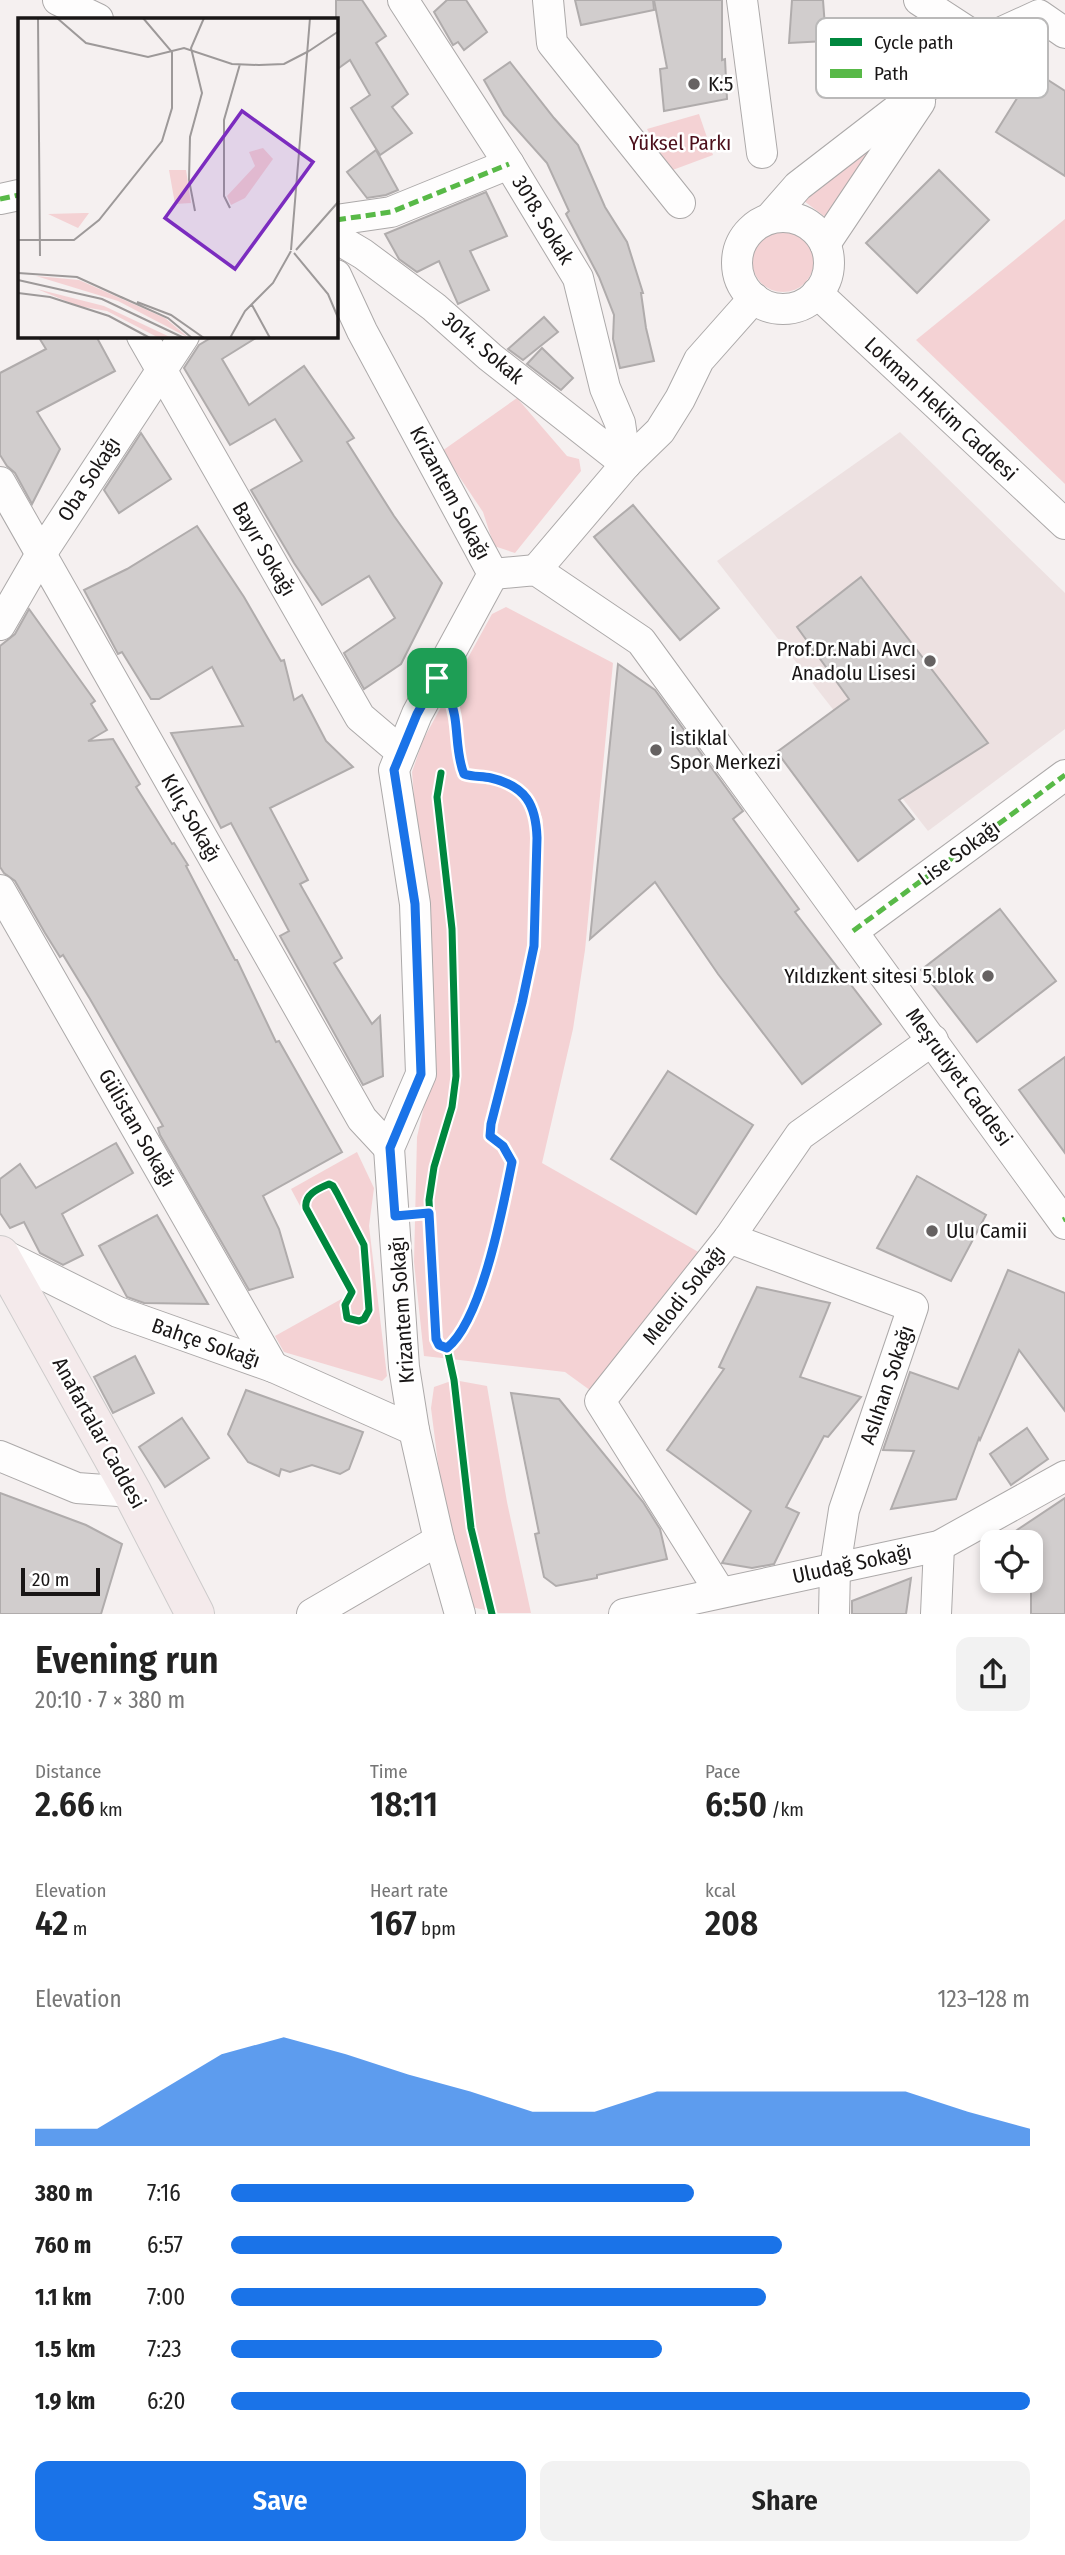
<!DOCTYPE html>
<meta charset="utf-8">
<style>
:root{--surface:#fff;--page:#f2f2f2;--text:#222;--muted:#767676;--accent:#1a73e8}
body{margin:0;font-family:"Fira Sans Condensed",sans-serif;background:var(--page);color:var(--text);height:100vh;display:flex;flex-direction:column;font-size:26px;white-space:nowrap}
*{box-sizing:border-box;margin:0}
p{font-size:23px;color:var(--muted)}
.icon{flex:none;width:38px;height:38px;fill:none;stroke:currentColor;stroke-width:2;stroke-linecap:round;stroke-linejoin:round}
.map{position:relative;height:1614px;overflow:hidden}
.side{display:flex;flex-direction:column;background:var(--surface);flex:1}
.side>*{flex:none}
.buttons{position:absolute;left:980px;top:1530px;display:grid;gap:14px}
.buttons a{display:grid;place-items:center;width:63px;height:63px;border-radius:14px;background:var(--surface);box-shadow:0 4px 10px #0003;font-size:35px}
.scale{position:absolute;left:21px;bottom:18px;width:79px;box-sizing:border-box;padding-left:7px;border:4px solid #191616;border-top:0;font-size:19px;line-height:24px;white-space:nowrap;color:#191616;-webkit-text-stroke:5px #fff;paint-order:stroke}
.pin{position:absolute;display:grid;place-items:center;width:60px;height:60px;color:#fff;margin:-30px;border-radius:14px;box-shadow:0 4px 10px #0006}
.round{display:grid;place-items:center;flex:none;width:74px;height:74px;border-radius:14px;background:var(--page)}
.summary{display:flex;align-items:center;justify-content:space-between;height:119px;padding:0 35px}
h1{font-size:38px;font-weight:600;line-height:52px}
.stats{display:grid;grid-template-columns:repeat(3,1fr);gap:10px;height:119px;padding:7px 35px}
.stats div{display:grid;align-content:center}
.stats b{font-size:35px;font-weight:600}
.stats small{font-size:19px;font-weight:400}
.stats p{font-size:19px}
.chart{height:196px;padding:14px 35px}
.chart p{display:flex;justify-content:space-between}
.chart svg{width:100%;height:126px;margin-top:7px;fill:var(--accent);opacity:.7}
.button{display:flex;gap:14px;margin-top:auto;padding:14px 35px}
.button a{flex:1;height:80px;border-radius:14px;background:var(--accent);color:#fff;font-size:28px;font-weight:600;line-height:80px;text-align:center}
.button a+a{background:var(--page);color:var(--text)}
ul{padding:0 35px;list-style:none;font-size:23px}
li{display:grid;grid-template-columns:112px 84px 1fr;align-items:center;height:52px}
li i{height:18px;border-radius:9px;background:var(--accent)}
.map>svg:first-child{display:block}
</style>
<div class="map">
<svg width="1065" height="1614" viewBox="0 0 1065 1614">
<rect width="100%" height="100%" fill="#f5f0f0"/>
<!-- built -->
<path fill="#ede1e1" d="M 900,432 L 1065,593 L 1065,729 L 928,831 L 717,561 Z"/>
<!-- green -->
<g fill="#f4d2d4">
<path d="M 699,114 L 713,155 L 670,171 L 647,129 Z"/>
<path d="M 890,126 L 828,219 L 804,201 L 813,188 Z"/>
<path d="M 1065,219 L 1065,484 L 916,340 Z"/>
<circle cx="783" cy="261" r="31"/>
<path d="M 517,398 L 567,456 L 579,459 L 581,471 L 515,553 L 494,546 L 483,512 L 442,451 Z"/>
<path d="M 506,607 L 613,663 L 585,950 L 573,1029 L 542,1163 L 702,1254 L 598,1396 L 565,1372 L 424,1356 L 414,1262 L 417,1137 L 432,1071 L 425,933 L 412,772 L 423,740 L 492,614 Z"/>
<path d="M 357,1152 L 374,1188 L 369,1226 L 387,1376 L 382,1381 L 284,1352 L 275,1336 L 345,1297 L 346,1292 L 291,1189 Z"/>
<path d="M 454,1380 L 487,1386 L 507,1502 L 531,1613 L 498,1613 L 467,1606 L 442,1495 L 431,1408 L 434,1387 Z"/>
</g>
<!-- building -->
<g fill="#d1cdcd" stroke="#b0acac" stroke-width="2">
<path d="M 336,0 L 362,0 L 386,36 L 376,43 L 408,94 L 392,107 L 412,133 L 380,155 L 351,108 L 370,95 L 350,60 L 336,70 Z"/>
<path d="M 447,0 L 466,0 L 487,32 L 464,50 L 458,42 L 453,45 L 434,12 Z"/>
<path d="M 575,0 L 653,0 L 654,10 L 581,25 Z"/>
<path d="M 654,0 L 722,0 L 722,60 L 725,59 L 727,99 L 664,111 L 660,69 L 667,68 Z"/>
<path d="M 792,0 L 823,0 L 826,41 L 789,43 Z"/>
<path d="M 510,62 L 554,118 L 578,145 L 605,207 L 627,242 L 643,293 L 641,293 L 646,328 L 654,361 L 620,368 L 613,339 L 614,315 L 599,277 L 566,214 L 569,211 L 547,163 L 504,115 L 484,80 Z"/>
<path d="M 1034,71 L 1065,91 L 1065,176 L 996,132 Z"/>
<path d="M 376,150 L 398,190 L 386,195 L 367,198 L 347,172 Z"/>
<path d="M 939,170 L 989,220 L 917,293 L 866,243 Z"/>
<path d="M 486,192 L 507,236 L 470,251 L 489,290 L 458,304 L 439,261 L 417,272 L 399,259 L 385,234 Z"/>
<path d="M 544,317 L 558,332 L 523,360 L 508,349 Z"/>
<path d="M 38,336 L 96,336 L 115,371 L 37,412 L 60,449 L 32,504 L 15,473 L 7,466 L 0,455 L 0,373 L 46,349 Z"/>
<path d="M 214,336 L 259,336 L 222,359 L 249,405 L 304,366 L 354,438 L 347,442 L 394,516 L 442,583 L 401,664 L 364,689 L 344,653 L 395,618 L 369,576 L 322,605 L 294,563 L 251,490 L 302,461 L 275,419 L 230,445 L 184,368 L 199,345 Z"/>
<path d="M 542,348 L 573,378 L 561,390 L 527,364 Z"/>
<path d="M 141,433 L 171,479 L 119,513 L 104,490 Z"/>
<path d="M 633,505 L 719,608 L 680,640 L 594,537 Z"/>
<path d="M 197,526 L 244,597 L 281,661 L 284,660 L 294,700 L 302,695 L 326,741 L 353,767 L 270,808 L 308,880 L 300,884 L 342,958 L 334,963 L 372,1024 L 380,1016 L 383,1076 L 363,1085 L 280,936 L 289,931 L 231,823 L 221,828 L 171,733 L 243,726 L 212,667 L 159,699 L 151,699 L 122,652 L 118,654 L 84,590 L 127,569 Z"/>
<path d="M 861,577 L 988,743 L 899,800 L 914,819 L 858,861 L 777,752 L 849,699 L 797,627 Z"/>
<path d="M 29,609 L 95,701 L 91,704 L 107,730 L 88,741 L 113,739 L 140,784 L 136,787 L 172,844 L 174,843 L 188,865 L 186,866 L 235,960 L 237,960 L 276,1042 L 279,1041 L 342,1152 L 263,1196 L 279,1229 L 293,1277 L 249,1290 L 160,1135 L 158,1128 L 163,1126 L 90,999 L 63,955 L 60,957 L 45,933 L 15,881 L 4,873 L 0,867 L 0,646 L 15,634 Z"/>
<path d="M 618,664 L 655,690 L 743,811 L 733,819 L 799,909 L 795,912 L 881,1024 L 802,1084 L 718,974 L 655,882 L 590,939 Z"/>
<path d="M 1000,909 L 1056,981 L 977,1042 L 921,970 Z"/>
<path d="M 1065,1057 L 1065,1153 L 1019,1090 Z"/>
<path d="M 668,1071 L 753,1125 L 696,1214 L 611,1159 Z"/>
<path d="M 116,1143 L 133,1173 L 62,1214 L 83,1255 L 63,1265 L 40,1253 L 24,1222 L 10,1228 L 0,1213 L 0,1179 L 20,1164 L 36,1188 Z"/>
<path d="M 917,1176 L 986,1215 L 951,1281 L 877,1248 Z"/>
<path d="M 157,1215 L 208,1304 L 144,1303 L 127,1297 L 99,1246 Z"/>
<path d="M 1008,1270 L 1065,1293 L 1065,1411 L 1019,1350 L 980,1440 L 979,1438 L 956,1499 L 891,1509 L 914,1451 L 883,1450 L 910,1372 L 958,1389 Z"/>
<path d="M 757,1287 L 830,1303 L 800,1377 L 861,1397 L 828,1437 L 824,1436 L 786,1507 L 799,1513 L 774,1564 L 752,1568 L 722,1563 L 751,1511 L 667,1450 L 724,1369 L 719,1367 Z"/>
<path d="M 135,1356 L 154,1393 L 113,1413 L 94,1377 Z"/>
<path d="M 246,1390 L 363,1432 L 349,1469 L 340,1474 L 312,1465 L 290,1472 L 281,1469 L 279,1476 L 248,1462 L 228,1434 Z"/>
<path d="M 511,1393 L 559,1399 L 643,1502 L 660,1529 L 667,1559 L 597,1575 L 597,1578 L 556,1586 L 544,1577 L 535,1534 L 539,1533 Z"/>
<path d="M 182,1418 L 209,1458 L 165,1487 L 139,1447 Z"/>
<path d="M 1027,1428 L 1048,1459 L 1011,1485 L 990,1454 Z"/>
<path d="M 0,1493 L 86,1525 L 122,1544 L 101,1614 L 0,1614 Z"/>
<path d="M 1065,1498 L 1065,1614 L 1031,1614 L 1031,1542 L 999,1542 Z"/>
<path d="M 911,1578 L 906,1614 L 852,1614 L 852,1601 Z"/>
</g>
<g fill="none" stroke-linecap="round" stroke-linejoin="round">
<!-- minor casing -->
<g stroke="#aca9a9" stroke-width="32">
<g id="minor">
<path d="M 58,0 L 98,19"/>
<path d="M 403,0 L 509,164 L 578,278 L 605,388 L 620,423 L 626,464"/>
<path d="M 548,0 L 552,43 L 680,203"/>
<path d="M 742,0 L 762,153"/>
<path d="M 919,0 L 982,41"/>
<path d="M 0,199 L 19,195"/>
<circle cx="783" cy="263" r="46"/>
<path d="M 770,218 L 798,186 L 934,81 L 982,41 L 1039,15 L 1065,33"/>
<path d="M 336,220 L 391,212 L 509,164"/>
<path d="M 336,238 L 363,254 L 434,307 L 490,357 L 626,464"/>
<path d="M 825,244 L 920,102"/>
<path d="M 336,275 L 362,331 L 493,574"/>
<path d="M 817,293 L 1065,524"/>
<path d="M 142,336 L 360,717 L 400,751"/>
<path d="M 0,482 L 362,1119 L 389,1148"/>
<path d="M 536,570 L 626,464 L 660,431 L 680,399 L 699,360 L 754,298"/>
<path d="M 493,574 L 536,570 L 641,641 L 1065,1224"/>
<path d="M 0,625 L 41,554 L 184,336"/>
<path d="M 0,890 L 273,1367"/>
<path d="M 853,931 L 1065,775"/>
<path d="M 729,1238 L 913,1307 L 844,1510 L 835,1568 L 834,1614"/>
<path d="M 0,1253 L 118,1312 L 273,1367 L 414,1430"/>
<path d="M 0,1456 L 77,1488 L 132,1492"/>
<path d="M 720,1592 L 600,1401 L 729,1238 L 800,1135 L 933,1040"/>
<path d="M 312,1614 L 439,1540"/>
<path d="M 460,1614 L 439,1540 L 414,1430 L 404,1367 L 389,1148 L 421,1074 L 415,904 L 394,770 L 417,714 L 493,574"/>
<path d="M 624,1614 L 939,1546 L 1065,1476"/>
<path d="M 936,1614 L 939,1546"/>
</g>
</g>
<!-- major casing -->
<g stroke="#cdcbcb" stroke-width="40">
<path id="major" d="M 0,1255 L 132,1492 L 195,1614"/>
</g>
<!-- minor -->
<use href="#minor" stroke="#fefdfd" stroke-width="30"/>
<!-- major -->
<use href="#major" stroke="#f4eaeb" stroke-width="38"/>
<!-- quiet -->
<g stroke="#58b947" stroke-width="5" stroke-dasharray="10 5" stroke-linecap="butt">
<path d="M 0,199 L 19,195"/>
<path d="M 336,220 L 391,212 L 509,164"/>
<path d="M 853,931 L 1065,775"/>
<path d="M 1063,1220 L 1065,1219"/>
</g>
<!-- cycleway casing -->
<g stroke="#fff" stroke-width="11">
<g id="cycleway">
<path d="M 437,678 C 441,684 446,690 449,697 C 460,721 454,750 464,774 L 491,778 L 510,784 L 529,800 L 537,820 L 534,946 L 522,1003 L 491,1124 L 490,1136 L 503,1146 L 512,1162 C 503,1207 482,1320 447,1348 L 454,1380 L 471,1528 L 492,1614"/>
<path d="M 441,773 L 437,797 L 452,929 L 456,1076 L 452,1107 L 434,1167 L 429,1200 L 436,1339 L 439,1345 L 447,1348"/>
<path d="M 329,1184 L 333,1186 L 337,1193 L 364,1245 L 369,1310 L 364,1319 L 359,1321 L 347,1318 L 345,1305 L 352,1292 L 306,1208 C 304,1195 317,1189 329,1184 Z"/>
</g>
</g>
<!-- cycleway -->
<use href="#cycleway" stroke="#00873e" stroke-width="7"/>
</g>
<g fill="none" stroke-linecap="round" stroke-linejoin="round">
<!-- route casing -->
<g stroke="#fff" stroke-width="14">
<path id="route" d="M 437,678 C 441,684 446,690 449,697 C 460,721 454,750 464,774 C 473,777 482,776 491,778 C 526,786 536,805 537,838 L 534,946 L 522,1003 L 491,1124 L 490,1136 L 503,1146 L 512,1162 C 503,1207 482,1320 447,1348 L 439,1345 L 436,1339 L 429,1213 L 395,1216 L 390,1148 L 421,1074 L 415,904 L 394,770 L 417,714 Z"/>
</g>
<!-- route -->
<use href="#route" stroke="#1a73e8" stroke-width="9"/>
</g>
<!-- markers -->
<g fill="#666262" stroke="#fff" stroke-width="2.5">
<circle cx="694" cy="84" r="7"/>
<circle cx="930" cy="661" r="7"/>
<circle cx="656" cy="750" r="7"/>
<circle cx="988" cy="976" r="7"/>
<circle cx="932" cy="1231" r="7"/>
</g>
<g text-anchor="middle" stroke-width="5" stroke-linejoin="round" paint-order="stroke">
<!-- poi labels -->
<g font-size="21" fill="#191616" stroke="#fff" text-anchor="start">
<text x="708" y="91">K:5</text>
<text x="916" y="656" text-anchor="end">Prof.Dr.Nabi Avcı<tspan x="916" dy="24">Anadolu Lisesi</tspan></text>
<text x="670" y="745">İstiklal<tspan x="670" dy="24">Spor Merkezi</tspan></text>
<text x="974" y="983" text-anchor="end">Yıldızkent sitesi 5.blok</text>
<text x="946" y="1238">Ulu Camii</text>
</g>
<!-- park labels -->
<g font-size="21" fill="#4d101c" stroke="#fff">
<text x="680" y="150">Yüksel Parkı</text>
</g>
<!-- street labels -->
<g font-size="21" fill="#191616" stroke="#fff">
<text transform="translate(543 220) rotate(59)" y="7">3018. Sokak</text>
<text transform="translate(483 348) rotate(40)" y="7">3014. Sokak</text>
<text transform="translate(941 409) rotate(43)" y="7">Lokman Hekim Caddesi</text>
<text transform="translate(89 479) rotate(-57)" y="7">Oba Sokağı</text>
<text transform="translate(450 493) rotate(62)" y="7">Krizantem Sokağı</text>
<text transform="translate(264 549) rotate(60)" y="7">Bayır Sokağı</text>
<text transform="translate(191 818) rotate(60)" y="7">Kılıç Sokağı</text>
<text transform="translate(959 853) rotate(-36)" y="7">Lise Sokağı</text>
<text transform="translate(959 1077) rotate(54)" y="7">Meşrutiyet Caddesi</text>
<text transform="translate(137 1128) rotate(60)" y="7">Gülistan Sokağı</text>
<text transform="translate(684 1295) rotate(-52)" y="7">Melodi Sokağı</text>
<text transform="translate(402 1310) rotate(-94)" y="7">Krizantem Sokağı</text>
<text transform="translate(206 1343) rotate(19)" y="7">Bahçe Sokağı</text>
<text transform="translate(887 1385) rotate(-71)" y="7">Aslıhan Sokağı</text>
<text transform="translate(99 1433) rotate(61)" y="7">Anafartalar Caddesi</text>
<text transform="translate(852 1564) rotate(-12)" y="7">Uludağ Sokağı</text>
</g>
</g>
<!-- overview -->
<g transform="translate(18 18)">
<rect width="320" height="320" fill="#f5f0f0"/>
<path d="M 245,130 L 255,141 L 227,180 L 213,187 L 209,178 L 237,148 L 231,134 ZM 151,152 L 168,152 L 173,185 L 157,186 ZM 71,195 L 60,210 L 30,196 L 66,195 ZM 18,258 L 61,262 L 147,300 L 171,320 L 100,283 ZM 19,271 L 86,288 L 154,320 L 141,320 L 89,293 L 60,288 Z" fill="#f4d2d4"/>
<path fill="none" stroke="#9d9999" stroke-width="2" d="M 20,0 L 22,238M 39,0 L 68,25 L 130,39 L 166,30 L 214,46 L 241,47 L 266,46 L 291,33M 291,33 L 321,13M 212,190 L 206,178 L 206,102 L 222,46M 177,193 L 171,162 L 172,119 L 184,75 L 173,30 L 186,0M 0,222 L 56,222 L 81,202 L 144,123 L 154,90 L 154,34 L 125,0M 273,232 L 292,0M 278,232 L 321,183M 276,235 L 310,276 L 321,302M 0,255 L 59,259 L 105,280M 0,262 L 84,281 L 166,320M 0,275 L 32,279 L 91,298 L 132,320M 103,279 L 150,300 L 174,320M 119,284 L 153,297 L 186,320M 234,287 L 252,320M 212,320 L 227,293 L 255,265 L 273,233"/>
<path fill="#7b2cbf" fill-opacity="0.15" stroke="#7b2cbf" stroke-width="3.5" d="M 224,93 L 295,144 L 217,251 L 147,200 Z"/>
<rect width="320" height="320" fill="none" stroke="#191616" stroke-width="3.5"/>
</g>
<!-- legend -->
<rect x="816" y="18" width="232" height="80" rx="10" fill="#fff" stroke="#bab9b9" stroke-width="2"/>
<rect x="830" y="38" width="32" height="8" fill="#00873e"/>
<rect x="830" y="69" width="32" height="9" fill="#58b947"/>
<g font-size="19" fill="#191616">
<text x="874" y="49">Cycle path</text>
<text x="874" y="80">Path</text>
</g>
</svg>
<div class="buttons">
<a><svg class="icon" aria-label="locate" viewBox="0 0 24 24"><circle cx="12" cy="12" r="6"/><path d="M12 2v4M12 18v4M2 12h4M18 12h4"/></svg></a>
</div>
<div class="scale">20 m</div>
<div class="pin" style="left:437px;top:678px;background:#1e9e55"><svg class="icon" aria-label="arrive" viewBox="0 0 24 24"><path d="M6 21V4h12l-3 4 3 4H6"/></svg></div>
</div>
<section class="side">
<div class="summary"><div><h1>Evening run</h1><p>20:10 · 7 × 380 m</p></div><a class="round"><svg class="icon" aria-label="share" viewBox="0 0 24 24"><path d="M12 15V3M7 8l5-5 5 5M5 13v7h14v-7"/></svg></a></div>
<div class="stats">
<div><p>Distance</p><b>2.66<small> km</small></b></div>
<div><p>Time</p><b>18:11</b></div>
<div><p>Pace</p><b>6:50<small> /km</small></b></div>
</div>
<div class="stats">
<div><p>Elevation</p><b>42<small> m</small></b></div>
<div><p>Heart rate</p><b>167<small> bpm</small></b></div>
<div><p>kcal</p><b>208</b></div>
</div>
<div class="chart"><p><span>Elevation</span>123–128 m</p>
<svg viewBox="0 0 160 44" preserveAspectRatio="none"><path d="M0 44V38L10 38L20 25L30 12L40 6L50 12L60 19L70 25L80 32L90 32L100 25L110 25L120 25L130 25L140 25L150 32L160 38V44z"/></svg>
</div>
<ul>
<li><b>380 m</b>7:16<i style="width:58%"></i></li>
<li><b>760 m</b>6:57<i style="width:69%"></i></li>
<li><b>1.1 km</b>7:00<i style="width:67%"></i></li>
<li><b>1.5 km</b>7:23<i style="width:54%"></i></li>
<li><b>1.9 km</b>6:20<i style="width:100%"></i></li>
</ul>
<div class="button"><a>Save</a><a>Share</a></div>
</section>
